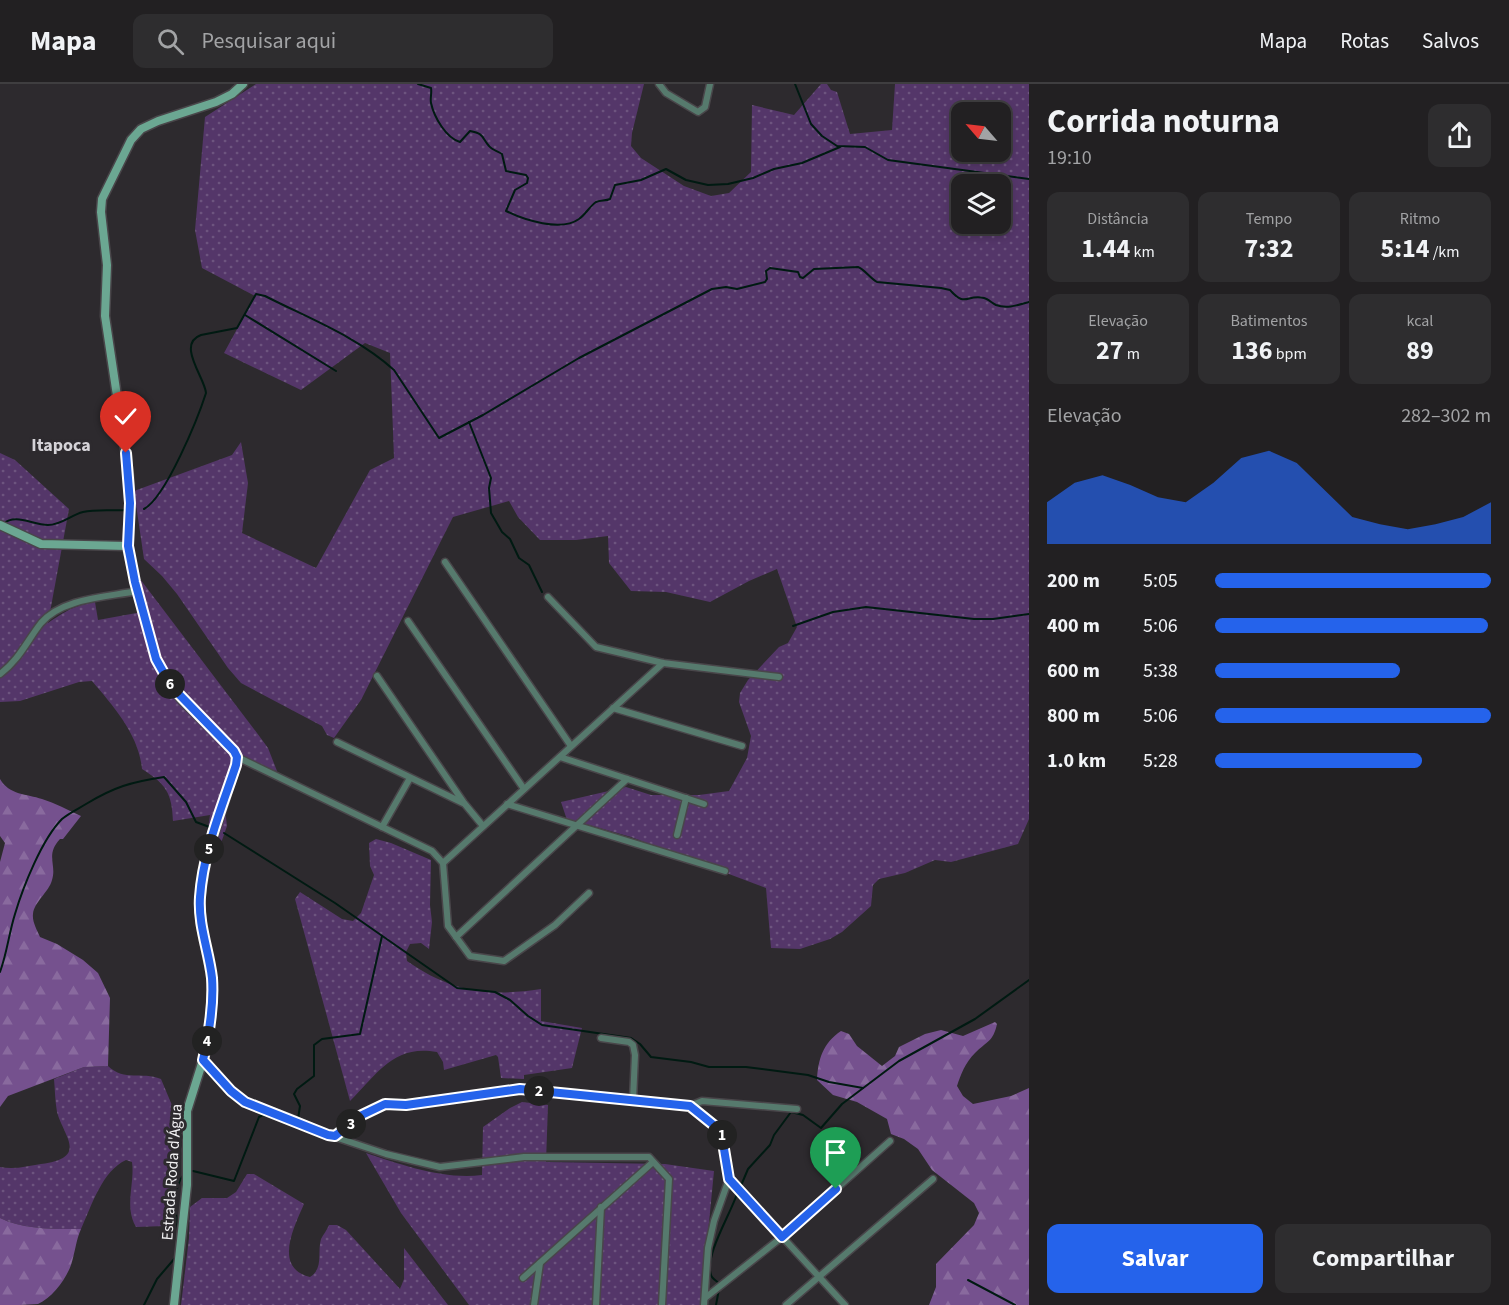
<!DOCTYPE html>
<html lang="pt">
<meta charset="utf-8">
<style>
:root{--surface:#222022;--page:#2e2d2f;--text:#f1f3f6;--muted:#a2a3a5;--line:#3f3e40;--accent:#2563eb}
body{margin:0;font-family:"Source Sans 3",sans-serif;background:var(--page);color:var(--text);height:100vh;display:flex;flex-direction:column;font-size:22px;white-space:nowrap}
*{box-sizing:border-box;margin:0}
p{font-size:20px;color:var(--muted)}
.icon{flex:none;width:33px;height:33px;fill:none;stroke:currentColor;stroke-width:2;stroke-linecap:round;stroke-linejoin:round}
.map{position:relative;flex:1;overflow:hidden}
.side{display:flex;flex-direction:column;background:var(--surface);width:480px}
.side>*{flex:none}
.needle{width:39px;rotate:298deg}
.fabs{position:absolute;left:951px;top:18px;display:grid;gap:12px}
.fabs a{display:grid;place-items:center;width:60px;height:60px;border-radius:12px;background:var(--surface);box-shadow:0 3px 9px #0003,0 0 0 2px var(--line);font-size:30px}
.pin{position:absolute;display:grid;place-items:center;width:51px;height:51px;color:#fff;margin:-62px -26px;border-radius:50% 50% 50% 0;rotate:-45deg;box-shadow:0 0 6px #0007}
.pin .icon{rotate:45deg}
.km{position:absolute;width:30px;height:30px;margin:-15px;border-radius:50%;background:#222;color:#fff;font-size:16px;line-height:30px;text-align:center}
.round{display:grid;place-items:center;flex:none;width:63px;height:63px;border-radius:12px;background:var(--page)}
.headline{display:flex;align-items:center;justify-content:space-between;height:102px;padding:0 18px}
h1{font-size:33px;font-weight:700;line-height:45px}
.figures{display:grid;grid-template-columns:repeat(3,1fr);gap:9px;height:102px;padding:6px 18px}
.figures div{display:grid;align-content:center;border-radius:12px;background:var(--page);text-align:center}
.figures b{font-size:26px;font-weight:700}
.figures small{font-size:16px;font-weight:400}
.figures p{font-size:16px}
.chart{height:168px;padding:12px 18px}
.chart p{display:flex;justify-content:space-between}
.chart svg{width:100%;height:108px;margin-top:6px;fill:var(--accent);opacity:.7}
.primary-button{display:flex;gap:12px;margin-top:auto;padding:12px 18px}
.primary-button a{flex:1;height:69px;border-radius:12px;background:var(--accent);color:#fff;font-size:24px;font-weight:700;line-height:69px;text-align:center}
.primary-button a+a{background:var(--page);color:var(--text)}
ul{padding:0 18px;list-style:none;font-size:20px}
li{display:grid;grid-template-columns:96px 72px 1fr;align-items:center;height:45px}
li i{height:15px;border-radius:8px;background:var(--accent)}
header{display:flex;align-items:center;gap:36px;box-sizing:border-box;height:84px;padding:0 30px;background:var(--surface);border-bottom:2px solid var(--line)}
header strong{font-size:28px}
nav{display:flex;gap:33px;margin-inline-start:auto;font-size:21px}
.search{width:420px;height:54px;background:var(--page);display:flex;align-items:center;gap:15px;box-sizing:border-box;padding:0 21px;border-radius:12px;color:var(--muted);font-size:22px}
main{display:flex;flex:1;min-height:0}
.map>svg:first-child{display:block}
</style>
<header>
<strong>Mapa</strong>
<div class="search"><svg class="icon" aria-label="search" viewBox="0 0 24 24"><circle cx="10" cy="10" r="6"/><path d="M15 15l6 6"/></svg>Pesquisar aqui</div>
<nav><a>Mapa</a><a>Rotas</a><a>Salvos</a></nav>
</header>
<main>
<div class="map">
<svg width="1029" height="1221" viewBox="0 0 1029 1221">
<defs>
<pattern id="grass-dots" width="8" height="8" patternUnits="userSpaceOnUse" patternTransform="scale(1.5)"><rect width="8" height="8" fill="#543669"/><path d="M2 2h.1M6 6h.1" fill="none" stroke="#6d547f" stroke-width="1.8" stroke-linecap="round"/></pattern>
<pattern id="forest-firs" width="22" height="20" patternUnits="userSpaceOnUse" patternTransform="scale(1.5)"><rect width="22" height="20" fill="#75518e"/><path d="M5 1l3.5 6h-7zM16 11l3.5 6h-7z" fill="#896a9e"/></pattern>
</defs>
<rect width="100%" height="100%" fill="#2d2a2e"/>
<!-- grass -->
<g fill="url(#grass-dots)" fill-rule="evenodd">
<path d="M 256,0 L 644,0 L 632,49 L 631,62 L 641,74 L 684,102 L 711,112 L 729,109 L 751,88 L 752,21 L 794,31 L 821,0 L 827,0 L 831,6 L 837,8 L 850,50 L 892,46 L 895,0 L 1029,0 L 1029,735 L 1018,760 L 951,778 L 935,776 L 905,789 L 879,795 L 873,801 L 871,822 L 842,848 L 830,855 L 800,865 L 771,864 L 766,804 L 631,753 L 582,739 L 569,742 L 561,718 L 626,703 L 651,711 L 699,711 L 729,707 L 747,674 L 751,652 L 739,618 L 740,609 L 748,596 L 779,563 L 788,559 L 797,543 L 777,485 L 749,497 L 710,518 L 666,508 L 631,507 L 609,479 L 608,452 L 576,456 L 540,456 L 518,433 L 509,417 L 453,433 L 361,616 L 334,654 L 327,651 L 322,642 L 241,599 L 228,584 L 177,510 L 162,492 L 144,475 L 134,407 L 232,371 L 241,358 L 248,399 L 242,449 L 316,484 L 370,386 L 394,374 L 390,269 L 365,259 L 301,306 L 224,269 L 255,212 L 202,184 L 195,146 L 205,33 ZM 962,28 L 1000,28 L 1000,68 L 962,68 ZM 962,100 L 1000,100 L 1000,140 L 962,140 Z"/>
<path d="M 0,369 L 15,376 L 69,425 L 48,539 C 66,527 73,522 95,518 L 98,536 L 142,528 L 137,491 L 257,649 L 268,664 L 277,687 L 243,679 L 225,726 L 227,742 L 221,759 L 206,758 L 210,731 L 173,737 C 172,709 166,700 142,685 C 139,651 114,623 92,597 L 79,598 L 20,617 L 0,618 Z"/>
<path d="M 376,755 L 391,759 L 431,776 L 430,821 L 432,838 L 429,865 L 421,859 L 410,860 L 406,868 L 407,877 C 451,908 489,913 541,905 L 541,937 L 582,944 L 572,984 L 524,991 L 524,995 L 501,994 L 498,973 L 496,971 L 444,986 L 443,978 L 437,968 C 394,960 378,989 350,1017 L 295,815 L 300,808 L 342,835 L 353,837 L 361,829 L 374,791 L 370,782 L 369,759 Z"/>
<path d="M 108,982 C 125,998 141,987 161,995 L 179,1038 L 165,1142 L 136,1143 C 124,1122 135,1100 132,1078 L 126,1076 C 102,1087 92,1121 81,1145 C 55,1145 24,1146 0,1134 L 0,1083 C 14,1086 28,1082 41,1080 C 89,1074 64,1053 57,1028 C 55,1017 55,1006 54,995 L 84,983 Z"/>
<path d="M 522,1018 L 548,1021 L 546,1078 L 665,1080 L 714,1087 L 701,1221 L 469,1221 L 401,1129 L 366,1069 C 402,1081 445,1096 482,1091 L 483,1043 L 510,1024 Z"/>
<path d="M 247,1090 L 254,1090 L 304,1120 C 294,1143 273,1184 310,1193 C 324,1184 317,1169 321,1155 C 323,1151 327,1146 329,1141 L 337,1141 L 346,1146 L 400,1205 L 404,1195 L 404,1164 L 448,1221 L 181,1221 L 189,1154 L 190,1123 L 202,1114 L 227,1114 L 236,1108 Z"/>
</g>
<!-- forest -->
<g fill="url(#forest-firs)">
<path d="M 0,695 C 9,711 27,710 42,715 C 55,719 68,726 81,732 L 63,755 L 60,755 C 45,771 57,781 52,796 C 49,808 34,818 33,830 C 32,838 37,846 40,853 L 57,860 L 83,876 L 98,889 L 110,914 L 108,982 L 84,983 L 8,1012 L 0,1023 L 0,778 L 5,759 L 0,752 Z"/>
<path d="M 995,938 L 997,940 C 993,958 987,957 975,969 C 965,979 961,990 957,1002 L 963,1012 L 973,1020 L 1011,1012 L 1029,1004 L 1029,1221 L 929,1221 L 936,1203 L 936,1180 L 974,1141 L 979,1129 L 974,1119 L 932,1086 L 918,1065 L 904,1055 L 891,1050 L 887,1035 L 857,1018 L 833,1011 L 817,996 C 818,975 823,959 841,947 L 849,950 L 857,962 L 882,982 L 895,972 L 899,963 L 925,950 L 941,946 L 963,952 Z"/>
<path d="M 0,1134 C 24,1146 55,1145 81,1145 C 76,1156 75,1169 71,1181 C 66,1195 52,1214 38,1220 C 28,1221 11,1221 0,1221 Z"/>
</g>
<g fill="none" stroke-linecap="round" stroke-linejoin="round">
<!-- stream -->
<g stroke="#001a12" stroke-width="2">
<path d="M 418,0 L 431,4 C 432,9 430,14 431,19 C 434,33 446,54 460,58 L 470,47 C 485,50 481,53 489,62 C 492,66 498,67 502,70 L 506,87 L 526,91 L 528,94 L 527,99 L 515,106 L 506,127 C 524,136 561,148 579,135 C 585,131 590,122 596,118 C 600,116 606,117 610,115 L 615,101 L 641,96 L 666,85 L 686,96 L 708,101 L 728,100 L 753,94 L 774,85 L 802,79 L 840,63"/>
<path d="M 795,0 L 811,40 L 822,52 L 837,62 L 865,63 L 888,76 L 1029,95"/>
<path d="M 245,231 L 336,287"/>
<path d="M 469,338 L 491,394 L 489,404 L 491,429 L 502,448 L 510,455 L 519,474 L 529,481 L 542,508"/>
<path d="M 144,425 C 166,413 198,334 206,309 C 205,294 176,260 201,251 L 237,244 L 256,210 L 265,212 C 308,234 358,253 394,286 L 439,354 L 483,331 L 579,274 L 712,205 L 726,203 L 737,205 L 765,198 L 767,195 L 766,187 L 770,184 L 798,188 L 800,193 L 803,194 L 814,185 L 858,183 C 864,185 870,194 877,198 L 941,204 L 950,206 C 966,224 966,210 984,214 C 988,215 992,219 996,221 C 1007,225 1018,221 1029,218"/>
<path d="M 3,440 C 16,429 32,441 48,441 C 61,441 71,431 83,428 C 96,425 112,427 125,426"/>
<path d="M 793,542 L 833,528 L 866,523 L 974,535 L 993,535 L 1029,530"/>
<path d="M 224,749 L 335,819 L 457,904 L 495,908 L 510,916 L 528,932 L 542,941 L 631,954 L 640,960 L 651,973 L 691,978 L 709,983 L 746,983 L 808,991 L 829,998 L 863,1004"/>
<path d="M 0,888 C 7,869 9,849 15,830 C 23,803 42,755 62,735 C 69,729 78,725 86,720 C 114,703 131,698 164,693 L 186,718 L 196,738 L 212,744"/>
<path d="M 298,1035 L 300,1022 L 294,1010 L 297,1005 L 314,992 L 314,961 L 322,955 L 360,950 L 382,852"/>
<path d="M 193,1087 L 234,1097 L 259,1033 L 263,1031 L 296,1039"/>
<path d="M 740,1104 L 748,1085 L 770,1061 L 774,1051 L 791,1028 L 803,1031 L 821,1044 L 842,1020 L 899,977 L 975,935 L 1029,896"/>
<path d="M 178,1145 C 175,1127 172,1105 184,1090"/>
<path d="M 968,1196 L 1015,1221"/>
<path d="M 144,1221 L 157,1195 L 175,1174"/>
<path d="M 716,1221 L 720,1200 C 717,1197 712,1195 711,1191 C 704,1171 732,1128 738,1107"/>
</g>
<!-- street casing -->
<g stroke="#49464a" stroke-width="9">
<g id="street">
<path d="M 659,0 L 666,9 L 698,28 L 705,23 L 710,0"/>
<path d="M 445,478 L 571,662"/>
<path d="M 548,513 L 596,563 L 663,579 L 779,593"/>
<path d="M 408,537 L 524,705"/>
<path d="M 0,590 C 19,576 27,557 41,539 C 62,514 107,513 137,507"/>
<path d="M 377,592 L 464,719 L 483,742"/>
<path d="M 613,624 L 742,662"/>
<path d="M 337,658 L 463,719"/>
<path d="M 237,673 L 432,767 L 443,779 L 448,842 L 470,872 L 504,877 L 555,841 L 589,809"/>
<path d="M 560,673 L 704,720"/>
<path d="M 507,720 L 725,787"/>
<path d="M 382,743 L 410,694"/>
<path d="M 677,751 L 686,714"/>
<path d="M 443,779 L 663,579"/>
<path d="M 456,853 L 627,695"/>
<path d="M 601,954 L 629,958 L 633,961 L 635,971 L 633,1016"/>
<path d="M 203,976 L 231,1007 L 245,1018 L 291,1034 L 328,1051 L 340,1049 L 360,1032 L 385,1020 L 406,1021 L 520,1005 L 690,1022 L 721,1047 L 729,1095 L 845,1221"/>
<path d="M 690,1022 L 702,1017 L 797,1025"/>
<path d="M 332,1052 L 386,1070 L 440,1083 L 524,1073 L 649,1073 L 669,1095 L 662,1221"/>
<path d="M 523,1194 L 653,1078"/>
<path d="M 705,1214 L 782,1153 L 890,1057"/>
<path d="M 534,1221 L 540,1179"/>
<path d="M 596,1221 L 601,1123"/>
<path d="M 704,1221 L 708,1164 L 714,1137 L 729,1095"/>
<path d="M 786,1221 L 933,1095"/>
</g>
</g>
<!-- secondary casing -->
<g stroke="#49464a" stroke-width="11">
<g id="secondary">
<path d="M 0,441 L 41,460 L 127,462"/>
<path d="M 174,1221 L 187,1101 L 187,1027 L 203,976 L 211,930 L 212,895 L 201,841 L 200,813 L 207,772 L 236,681 L 237,673 L 234,667 L 181,615 L 171,602 L 156,575 L 135,498 L 127,462 L 130,419 L 129,392 L 105,232 L 107,181 L 101,128 L 102,115 L 131,56 L 141,45 L 158,37 L 216,18 L 232,10 L 243,0"/>
</g>
</g>
<!-- street -->
<use href="#street" stroke="#567a6d" stroke-width="6"/>
<!-- secondary -->
<use href="#secondary" stroke="#6ba792" stroke-width="8"/>
</g>
<g fill="none" stroke-linecap="round" stroke-linejoin="round">
<!-- route casing -->
<g stroke="#fff" stroke-width="12">
<path id="route" d="M 126,369 L 130,419 L 128,462 L 135,498 L 156,575 L 171,602 L 234,667 L 237,673 L 236,681 C 222,723 203,768 200,813 C 198,841 209,867 212,894 C 214,922 209,950 203,976 L 231,1007 L 245,1018 L 328,1051 L 335,1052 L 360,1032 L 385,1020 L 406,1021 L 520,1005 L 690,1022 L 721,1047 L 729,1095 L 782,1153 L 836,1105"/>
</g>
<!-- route -->
<use href="#route" stroke="#2563eb" stroke-width="8"/>
</g>
<g text-anchor="middle" stroke-width="6" stroke-linejoin="round" paint-order="stroke">
<!-- street labels -->
<g font-size="16" fill="#f3f2f4" stroke="#2d2a2e">
<text transform="translate(171 1088) rotate(-86)" y="6">Estrada Roda d'Água</text>
</g>
<!-- neighbourhood labels -->
<g font-size="18" font-weight="bold" fill="#d5d3d8" stroke="#2d2a2e">
<text x="61" y="367">Itapoca</text>
</g>
</g>
</svg>
<div class="fabs">
<a><svg class="needle" viewBox="-14 -14 28 28"><path d="M0-13l5 13h-10z" fill="#e53935"/><path d="M0 13l5-13h-10z" fill="#a2a3a5"/></svg></a>
<a><svg class="icon" aria-label="layers" viewBox="0 0 24 24"><path d="M12 4l9 5-9 5-9-5zM3 14l9 5 9-5"/></svg></a>
</div>
<div class="pin" style="left:836px;top:1105px;background:#1e9e55"><svg class="icon" aria-label="arrive" viewBox="0 0 24 24"><path d="M6 21V4h12l-3 4 3 4H6"/></svg></div>
<div class="pin" style="left:126px;top:369px;background:#d93025"><svg class="icon" aria-label="check" viewBox="0 0 24 24"><path d="M5 12l5 5 9-10"/></svg></div>
<b class="km" style="left:722px;top:1051px">1</b>
<b class="km" style="left:539px;top:1007px">2</b>
<b class="km" style="left:351px;top:1040px">3</b>
<b class="km" style="left:207px;top:957px">4</b>
<b class="km" style="left:209px;top:765px">5</b>
<b class="km" style="left:170px;top:600px">6</b>
</div>
<section class="side">
<div class="headline"><div><h1>Corrida noturna</h1><p>19:10</p></div><a class="round"><svg class="icon" aria-label="share" viewBox="0 0 24 24"><path d="M12 15V3M7 8l5-5 5 5M5 13v7h14v-7"/></svg></a></div>
<div class="figures">
<div><p>Distância</p><b>1.44<small> km</small></b></div>
<div><p>Tempo</p><b>7:32</b></div>
<div><p>Ritmo</p><b>5:14<small> /km</small></b></div>
</div>
<div class="figures">
<div><p>Elevação</p><b>27<small> m</small></b></div>
<div><p>Batimentos</p><b>136<small> bpm</small></b></div>
<div><p>kcal</p><b>89</b></div>
</div>
<div class="chart"><p><span>Elevação</span>282–302 m</p>
<svg viewBox="0 0 160 44" preserveAspectRatio="none"><path d="M0 44V27L10 19L20 16L30 20L40 25L50 27L60 19L70 9L80 6L90 11L100 22L110 33L120 36L130 38L140 36L150 33L160 27V44z"/></svg>
</div>
<ul>
<li><b>200 m</b>5:05<i style="width:100%"></i></li>
<li><b>400 m</b>5:06<i style="width:99%"></i></li>
<li><b>600 m</b>5:38<i style="width:67%"></i></li>
<li><b>800 m</b>5:06<i style="width:100%"></i></li>
<li><b>1.0 km</b>5:28<i style="width:75%"></i></li>
</ul>
<div class="primary-button"><a>Salvar</a><a>Compartilhar</a></div>
</section>
</main>
